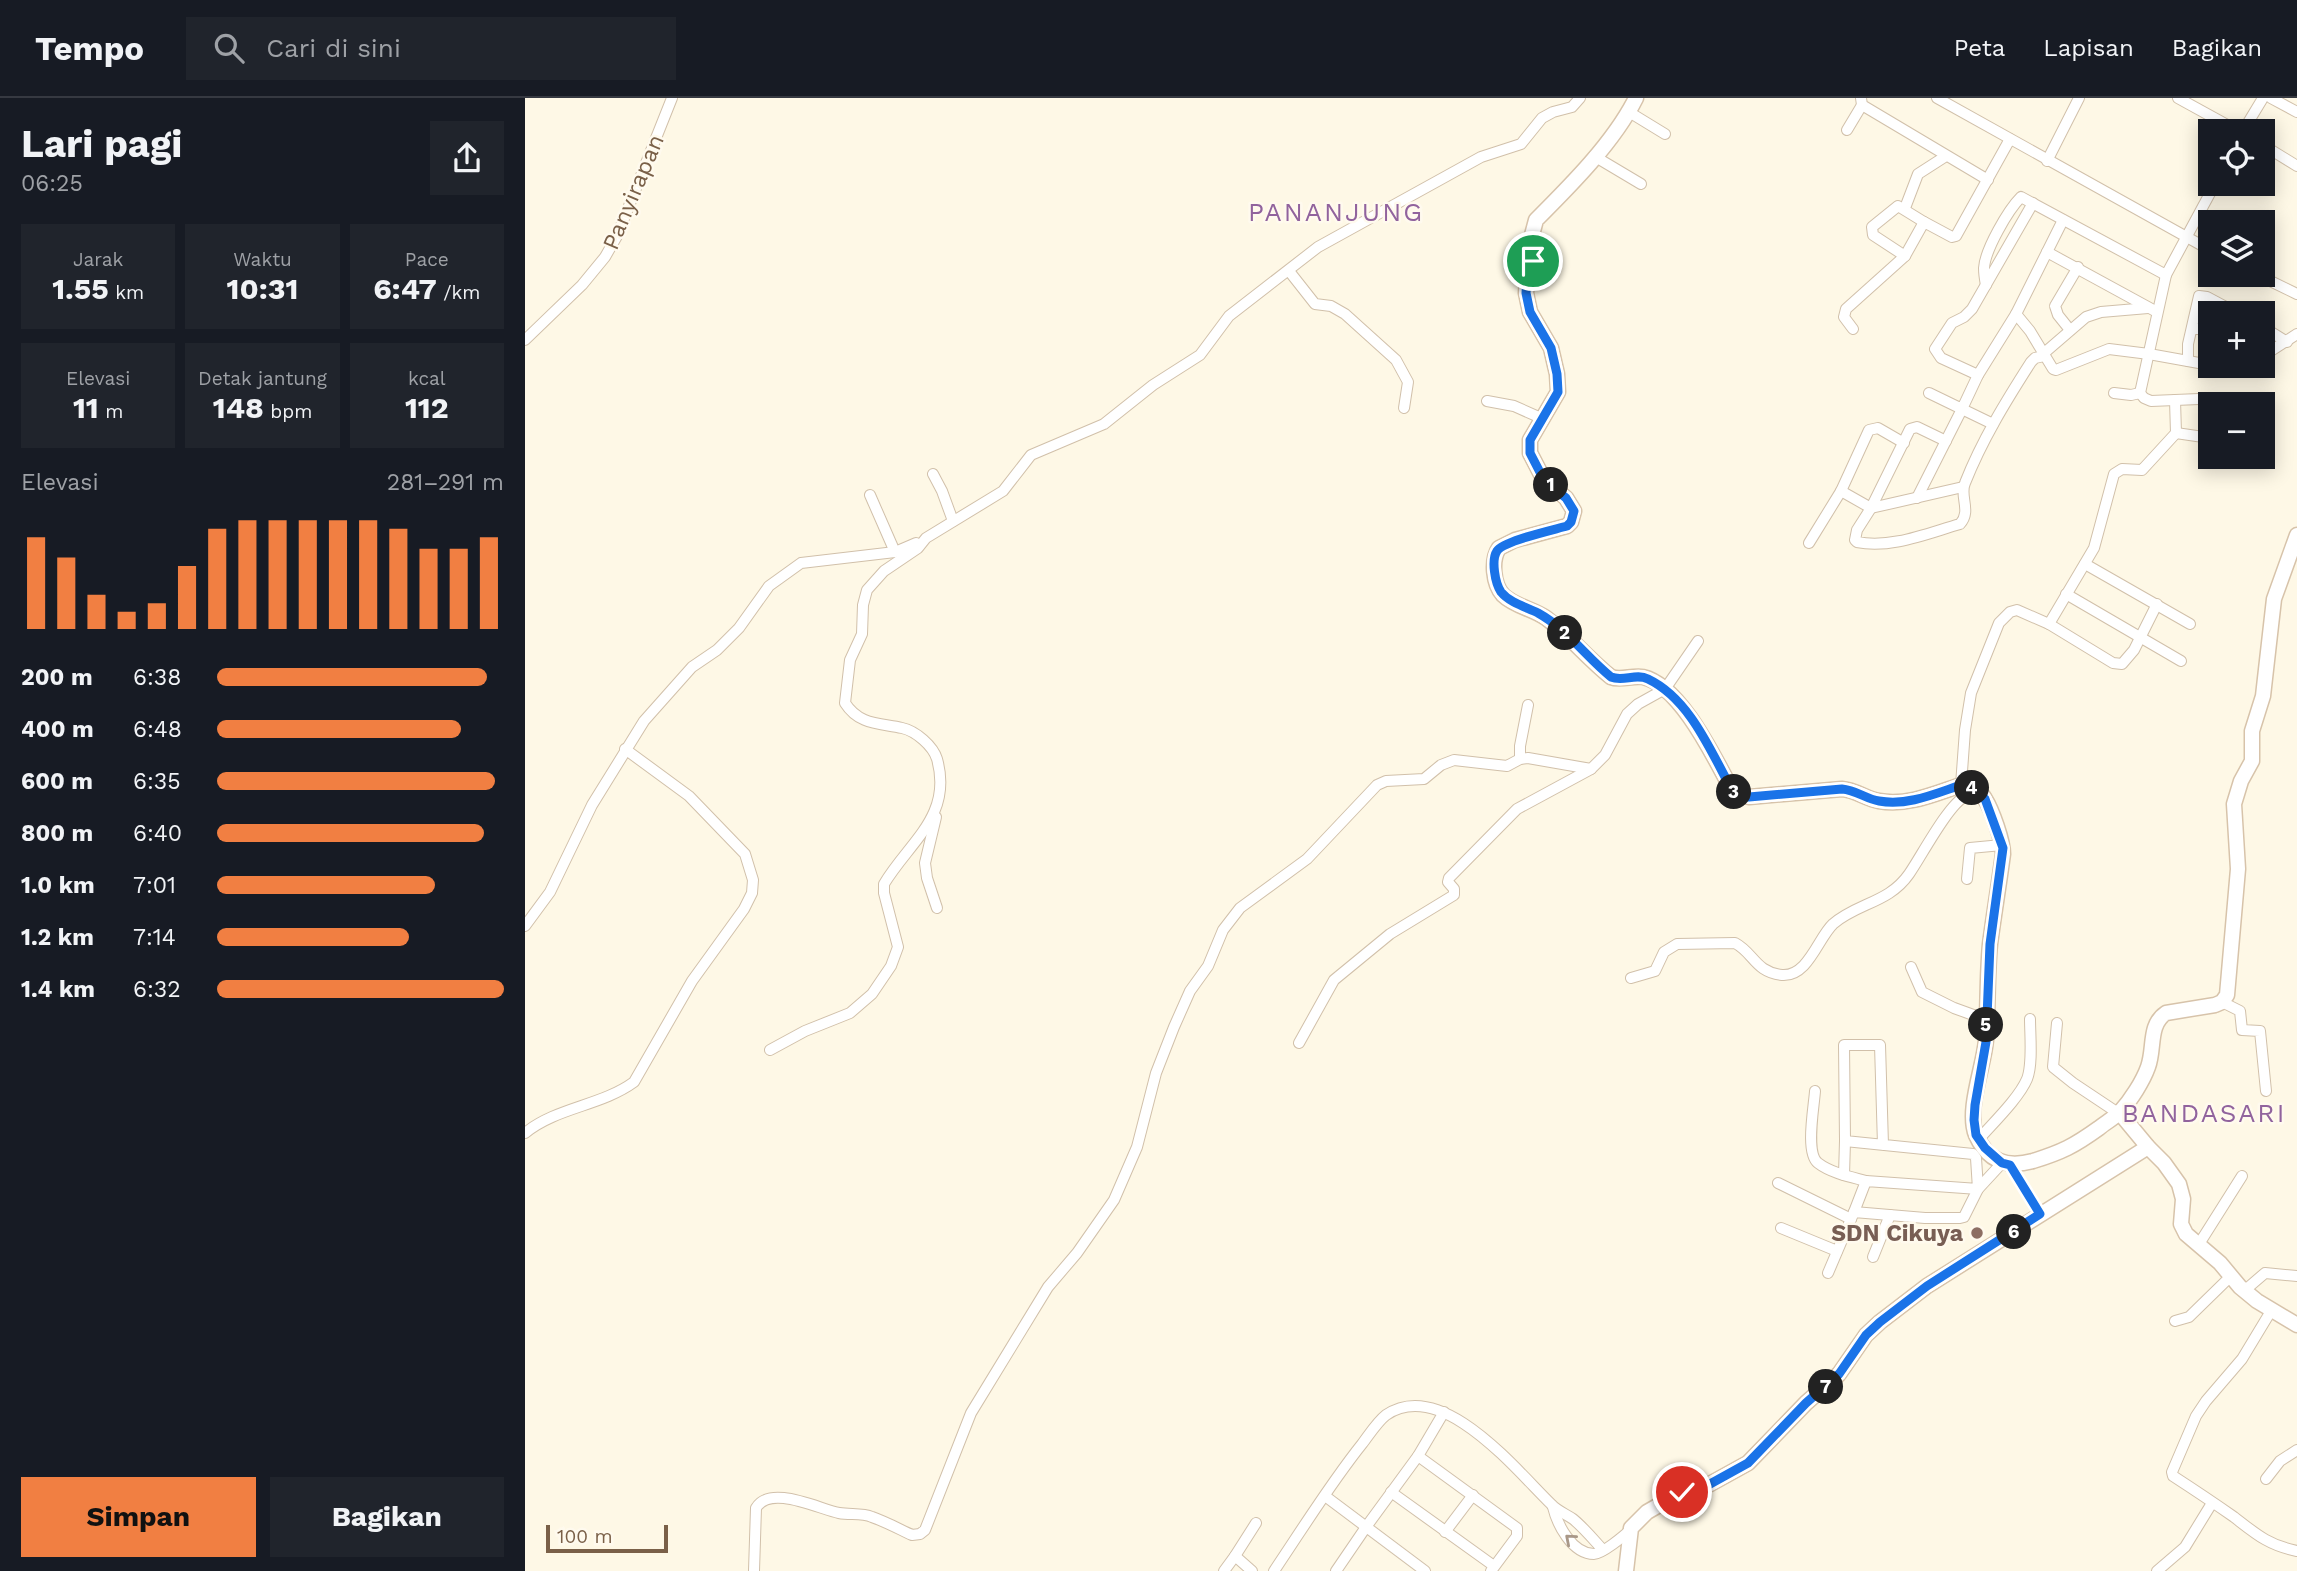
<!DOCTYPE html>
<html lang="id">
<meta charset="utf-8">
<style>
:root{--surface:#171b24;--page:#20242c;--text:#f1f3f6;--muted:#9ea1a6;--line:#363941;--accent:#f17f42}
body{margin:0;font-family:"Work Sans",sans-serif;background:var(--page);color:var(--text);height:100vh;display:flex;flex-direction:column;font-size:26px;white-space:nowrap}
*{box-sizing:border-box;margin:0}
p{font-size:23px;color:var(--muted)}
.icon{flex:none;width:38px;height:38px;fill:none;stroke:currentColor;stroke-width:2;stroke-linecap:round;stroke-linejoin:round}
.map{position:relative;flex:1;overflow:hidden}
.panel{display:flex;flex-direction:column;background:var(--surface);width:525px}
.panel>*{flex:none}
.fabs{position:absolute;left:1673px;top:21px;display:grid;gap:14px}
.fabs a{display:grid;place-items:center;width:77px;height:77px;border-radius:0px;background:var(--surface);box-shadow:0 4px 18px #0003;font-size:35px}
.scale{position:absolute;left:21px;bottom:18px;width:122px;box-sizing:border-box;padding-left:7px;border:4px solid #7a6048;border-top:0;font-size:19px;line-height:24px;white-space:nowrap;color:#7a6048;-webkit-text-stroke:5px #fffaee;paint-order:stroke}
.pin{position:absolute;display:grid;place-items:center;width:60px;height:60px;color:#fff;margin:-30px;border:4px solid #fff;border-radius:50%;box-shadow:0 2px 7px #0007}
.km{position:absolute;width:35px;height:35px;margin:-18px;border-radius:50%;background:#222;color:#fff;font-size:19px;line-height:35px;text-align:center}
.round{display:grid;place-items:center;flex:none;width:74px;height:74px;border-radius:0px;background:var(--page)}
.headline{display:flex;align-items:center;justify-content:space-between;height:119px;padding:0 21px}
h1{font-size:38px;font-weight:700;line-height:52px}
.metrics{display:grid;grid-template-columns:repeat(3,1fr);gap:10px;height:119px;padding:7px 21px}
.metrics div{display:grid;align-content:center;border-radius:0px;background:var(--page);text-align:center}
.metrics b{font-size:30px;font-weight:700}
.metrics small{font-size:19px;font-weight:400}
.metrics p{font-size:19px}
.chart{height:196px;padding:14px 21px}
.chart p{display:flex;justify-content:space-between}
.chart svg{width:100%;height:126px;margin-top:7px;stroke:var(--accent);stroke-width:6}
.action{display:flex;gap:14px;margin-top:auto;padding:14px 21px}
.action a{flex:1;height:80px;border-radius:0px;background:var(--accent);color:#111;font-size:28px;font-weight:700;line-height:80px;text-align:center}
.action a+a{background:var(--page);color:var(--text)}
ul{padding:0 21px;list-style:none;font-size:23px}
li{display:grid;grid-template-columns:112px 84px 1fr;align-items:center;height:52px}
li i{height:18px;border-radius:9px;background:var(--accent)}
header{display:flex;align-items:center;gap:42px;box-sizing:border-box;height:98px;padding:0 35px;background:var(--surface);border-bottom:2px solid var(--line)}
header strong{font-size:33px}
nav{display:flex;gap:38px;margin-inline-start:auto;font-size:24px}
.search{width:490px;height:63px;background:var(--page);display:flex;align-items:center;gap:18px;box-sizing:border-box;padding:0 24px;border-radius:0px;color:var(--muted);font-size:26px}
main{display:flex;flex:1;min-height:0}
.map>svg:first-child{display:block}
</style>
<header>
<strong>Tempo</strong>
<div class="search"><svg class="icon" aria-label="search" viewBox="0 0 24 24"><circle cx="10" cy="10" r="6"/><path d="M15 15l6 6"/></svg>Cari di sini</div>
<nav><a>Peta</a><a>Lapisan</a><a>Bagikan</a></nav>
</header>
<main>
<section class="panel">
<div class="headline"><div><h1>Lari pagi</h1><p>06:25</p></div><a class="round"><svg class="icon" aria-label="share" viewBox="0 0 24 24"><path d="M12 15V3M7 8l5-5 5 5M5 13v7h14v-7"/></svg></a></div>
<div class="metrics">
<div><p>Jarak</p><b>1.55<small> km</small></b></div>
<div><p>Waktu</p><b>10:31</b></div>
<div><p>Pace</p><b>6:47<small> /km</small></b></div>
</div>
<div class="metrics">
<div><p>Elevasi</p><b>11<small> m</small></b></div>
<div><p>Detak jantung</p><b>148<small> bpm</small></b></div>
<div><p>kcal</p><b>112</b></div>
</div>
<div class="chart"><p><span>Elevasi</span>281–291 m</p>
<svg viewBox="0 0 160 44" preserveAspectRatio="none"><path d="M5 44V12M15 44V19M25 44V32M35 44V38M45 44V35M55 44V22M65 44V9M75 44V6M85 44V6M95 44V6M105 44V6M115 44V6M125 44V9M135 44V16M145 44V16M155 44V12"/></svg>
</div>
<ul>
<li><b>200 m</b>6:38<i style="width:94%"></i></li>
<li><b>400 m</b>6:48<i style="width:85%"></i></li>
<li><b>600 m</b>6:35<i style="width:97%"></i></li>
<li><b>800 m</b>6:40<i style="width:93%"></i></li>
<li><b>1.0 km</b>7:01<i style="width:76%"></i></li>
<li><b>1.2 km</b>7:14<i style="width:67%"></i></li>
<li><b>1.4 km</b>6:32<i style="width:100%"></i></li>
</ul>
<div class="action"><a>Simpan</a><a>Bagikan</a></div>
</section>
<div class="map">
<svg width="1772" height="1473" viewBox="0 0 1772 1473">
<rect width="100%" height="100%" fill="#fef8e6"/>
<g fill="none" stroke-linecap="round" stroke-linejoin="round">
<!-- street casing -->
<g stroke="#d1c0aa" stroke-width="12">
<g id="street">
<path d="M 1336,0 L 1337,7 L 1463,82"/>
<path d="M 1412,0 L 1685,152"/>
<path d="M 1653,0 L 1713,33"/>
<path d="M 1746,0 L 1772,14"/>
<path d="M 1104,14 L 1140,36"/>
<path d="M 1322,32 L 1337,7"/>
<path d="M 1718,33 L 1738,0"/>
<path d="M 1738,47 L 1772,68"/>
<path d="M 1069,58 L 1116,86"/>
<path d="M 1522,63 L 1554,0"/>
<path d="M 1690,86 L 1641,177 L 1615,295 L 1619,300 L 1626,303 L 1698,300 L 1712,302 L 1713,306"/>
<path d="M 1380,110 L 1393,76 L 1421,58"/>
<path d="M 1522,154 L 1632,214"/>
<path d="M 1380,158 L 1348,137 L 1347,129 L 1373,108 L 1399,124"/>
<path d="M 764,173 L 790,206 L 806,208 L 820,216 L 871,262 L 883,284 L 879,310"/>
<path d="M 1733,177 L 1772,196"/>
<path d="M 1461,187 C 1460,182 1459,175 1459,170 C 1460,152 1483,112 1496,99 L 1641,177"/>
<path d="M 1491,216 L 1505,233 L 1528,271 L 1531,272 L 1584,251 L 1624,256 L 1685,267"/>
<path d="M 1738,229 L 1762,244"/>
<path d="M 1328,231 L 1319,219 L 1321,211 L 1380,158 L 1399,124 L 1427,139 L 1431,138 L 1485,41"/>
<path d="M 1667,231 L 1685,231"/>
<path d="M 1545,232 L 1533,217 L 1530,208 L 1553,169"/>
<path d="M 0,242 L 57,187 L 80,159 L 92,138 L 147,0"/>
<path d="M 1518,256 L 1561,219 L 1576,214 L 1623,210"/>
<path d="M 1738,258 L 1772,236"/>
<path d="M 1663,263 L 1663,246 L 1674,198 L 1682,199 L 1712,215"/>
<path d="M 1689,268 L 1708,271 L 1720,268"/>
<path d="M 1453,277 L 1416,260 L 1410,251 L 1427,225 L 1439,219 L 1447,211 L 1508,105"/>
<path d="M 1404,295 L 1437,311 L 1453,277 L 1491,216 L 1538,122"/>
<path d="M 1589,295 L 1606,297 L 1615,295"/>
<path d="M 962,303 L 989,308 L 1016,320"/>
<path d="M 1651,335 L 1685,340"/>
<path d="M 1421,343 L 1392,329 L 1385,331 L 1346,410 L 1332,432 L 1330,442 L 1332,444 C 1366,451 1403,435 1435,426 C 1447,413 1434,398 1440,385 C 1457,342 1481,303 1506,264 L 1510,260 L 1519,258"/>
<path d="M 408,376 L 417,393 L 428,423"/>
<path d="M 1316,393 L 1346,410 L 1438,389"/>
<path d="M 345,397 L 370,454"/>
<path d="M 1392,400 L 1437,311 L 1468,326"/>
<path d="M 1284,445 L 1316,393 L 1344,332 L 1353,330 L 1379,345"/>
<path d="M 1560,466 L 1665,526"/>
<path d="M 1541,496 L 1656,563"/>
<path d="M 1524,526 L 1588,565 L 1597,566 L 1609,552 L 1632,506"/>
<path d="M 995,661 L 995,648 L 1003,607"/>
<path d="M 1436,687 L 1440,632 L 1446,595 L 1474,525 L 1485,514 L 1492,512 L 1524,526 L 1569,450 L 1589,376 L 1597,371 L 1617,372 L 1651,335 L 1650,302"/>
<path d="M 411,719 L 400,765 L 402,780 L 412,810"/>
<path d="M 1442,781 L 1445,750 L 1477,747"/>
<path d="M 0,828 L 25,794 L 67,707 L 119,623 L 167,569 L 192,552 L 214,530 L 244,488 L 276,465 L 370,454 L 391,445"/>
<path d="M 1386,869 L 1397,894 L 1429,910 L 1462,922"/>
<path d="M 1106,880 L 1130,873 L 1139,854 L 1152,846 L 1210,845 C 1229,855 1230,874 1257,877 C 1283,879 1293,840 1308,826 C 1332,805 1364,805 1384,776 C 1396,759 1424,705 1441,698 C 1447,695 1451,697 1456,699"/>
<path d="M 1697,904 L 1715,913 L 1717,932 L 1735,933 L 1741,993"/>
<path d="M 1532,925 L 1528,969 L 1548,985 L 1593,1015"/>
<path d="M 774,945 L 809,882 L 865,836 L 929,797 L 929,791 L 923,784 L 924,780 L 992,711 L 1066,671"/>
<path d="M 245,952 L 280,933 L 325,915 L 347,896 L 366,868 L 373,849 L 359,795 L 359,786 C 384,744 428,718 412,661 C 408,648 391,633 377,630 C 354,625 334,627 320,605 L 325,562 L 337,536 L 338,507 L 342,492 L 359,473 L 393,450 L 401,440 L 478,393 L 506,357 L 579,326 L 628,287 L 675,257 L 704,218 L 793,149 L 956,59 L 996,46 L 1017,20 L 1028,14 L 1047,9 L 1055,0"/>
<path d="M 1290,993 C 1289,1009 1280,1055 1293,1065 C 1306,1075 1326,1079 1341,1083"/>
<path d="M 0,1035 C 32,1009 76,1008 109,984 L 167,883 L 219,811 L 227,795 L 228,782 L 220,756 L 164,698 L 100,651"/>
<path d="M 1454,1041 C 1468,1025 1494,1000 1502,981 C 1508,966 1505,937 1505,921"/>
<path d="M 1485,1067 L 1515,1117"/>
<path d="M 1319,1077 L 1320,1043"/>
<path d="M 1253,1085 L 1326,1121"/>
<path d="M 1329,1114 L 1341,1083 L 1453,1091 L 1451,1060 L 1448,1056 L 1320,1043 L 1319,947 L 1355,947 L 1358,1047"/>
<path d="M 1256,1130 L 1312,1153"/>
<path d="M 1674,1146 L 1717,1078"/>
<path d="M 1348,1159 L 1365,1117"/>
<path d="M 1303,1175 L 1329,1114 L 1400,1120 L 1435,1120 L 1439,1119 L 1453,1091 L 1477,1065"/>
<path d="M 1719,1193 L 1740,1175 L 1772,1178"/>
<path d="M 1746,1213 L 1717,1261 L 1681,1303 L 1671,1318 L 1647,1374 L 1648,1378 C 1668,1391 1689,1405 1709,1419 C 1731,1436 1743,1447 1772,1453"/>
<path d="M 1650,1223 L 1664,1219 L 1706,1178"/>
<path d="M 893,1358 L 992,1430 L 992,1438 L 966,1473"/>
<path d="M 1741,1381 L 1755,1363 L 1772,1352"/>
<path d="M 866,1394 L 969,1468"/>
<path d="M 800,1398 L 900,1473"/>
<path d="M 1028,1409 C 1032,1426 1047,1456 1069,1456 C 1077,1456 1099,1438 1105,1432"/>
<path d="M 920,1434 L 948,1397"/>
<path d="M 710,1458 L 731,1425"/>
<path d="M 229,1473 L 231,1410 C 245,1386 294,1411 314,1415 C 325,1417 337,1415 347,1419 C 361,1424 374,1431 387,1437 L 395,1436 L 400,1432 L 446,1315 L 523,1189 L 552,1155 L 589,1102 L 612,1049 L 631,975 L 649,929 L 665,893 L 683,868 L 698,832 L 715,810 L 782,761 L 852,687 L 861,683 L 899,681 L 916,667 L 929,662 L 982,668 L 995,661 L 1003,660 L 1066,671 L 1080,657 L 1102,616 L 1113,606 L 1140,591 L 1173,543"/>
<path d="M 699,1473 L 710,1458 L 727,1473"/>
<path d="M 749,1473 C 778,1430 805,1386 837,1346 C 844,1337 852,1324 861,1317 C 917,1279 990,1371 1026,1406 C 1032,1413 1041,1416 1048,1421 C 1059,1430 1068,1441 1078,1452"/>
<path d="M 811,1473 L 841,1429 L 893,1358 L 919,1314"/>
<path d="M 1632,1473 L 1660,1449 L 1687,1405"/>
</g>
</g>
<!-- secondary casing -->
<g stroke="#d7c3aa" stroke-width="17">
<g id="secondary">
<path d="M 1111,0 C 1089,44 1046,87 1011,122 L 1007,137 L 1009,157 L 1002,181 L 1001,195 L 1005,214 L 1026,250 L 1032,276 L 1033,294 L 1005,342 L 1005,355 L 1019,382 L 1041,400 L 1049,413 L 1046,424 L 1042,428 L 990,442 L 974,450 C 966,462 968,486 978,497 C 989,508 1008,511 1021,520 C 1045,538 1063,561 1086,579 C 1096,583 1107,577 1118,579 C 1155,587 1190,661 1207,692 L 1214,697 L 1224,699 L 1317,691 C 1331,692 1341,701 1354,703 C 1383,708 1409,696 1436,687 C 1445,688 1455,692 1460,701 C 1467,712 1478,743 1478,756 C 1474,786 1469,816 1465,846 C 1462,878 1463,910 1461,942 C 1459,968 1441,1012 1451,1037 C 1463,1064 1482,1070 1508,1063 C 1537,1054 1549,1048 1574,1030 C 1580,1025 1589,1020 1595,1014 C 1606,1002 1618,983 1623,969 C 1630,950 1623,927 1641,915 L 1690,907 L 1697,904 L 1702,897 L 1713,771 L 1709,706 L 1716,683 L 1727,663 L 1727,633 L 1738,598 L 1749,501 L 1772,437"/>
<path d="M 1594,1014 L 1623,1049 L 1639,1065 L 1654,1086 L 1658,1101 L 1656,1126 L 1661,1136 L 1695,1165 L 1715,1189 L 1732,1203 L 1772,1227"/>
<path d="M 1101,1473 L 1106,1430 L 1122,1414 L 1157,1394 L 1185,1386 L 1223,1365 L 1281,1305 L 1314,1276 L 1341,1237 L 1355,1224 L 1402,1188 L 1623,1049"/>
</g>
</g>
<!-- street -->
<use href="#street" stroke="#fff" stroke-width="10"/>
<!-- secondary -->
<use href="#secondary" stroke="#fff" stroke-width="14"/>
</g>
<!-- one-way arrows -->
<defs><path id="oneway-chevron" d="M-2-3.5L2.5 0L-2 3.5" fill="none" stroke-width="1.6" stroke-linecap="round" stroke-linejoin="round" transform="scale(1.75)"/></defs>
<use stroke="#a99888" href="#oneway-chevron" transform="translate(1045 1441) rotate(-139)"/>
<g fill="none" stroke-linecap="round" stroke-linejoin="round">
<!-- route casing -->
<g stroke="#fff" stroke-width="14">
<path id="route" d="M 1008,163 L 1002,181 L 1001,195 L 1005,214 L 1026,250 L 1032,276 L 1033,294 L 1005,342 L 1005,355 L 1019,382 L 1041,400 L 1049,413 L 1046,424 L 1042,428 C 1028,432 978,443 972,453 C 966,462 970,485 976,494 C 985,505 1001,509 1013,515 C 1042,531 1061,559 1086,579 C 1098,584 1111,575 1123,581 C 1165,601 1186,654 1207,692 L 1214,697 L 1224,699 L 1317,691 C 1331,692 1341,701 1354,703 C 1383,708 1409,696 1436,687 L 1445,688 L 1460,701 L 1478,750 L 1465,846 L 1461,944 L 1450,1007 L 1449,1022 L 1451,1037 L 1460,1050 L 1477,1065 L 1485,1067 L 1515,1116 L 1402,1188 L 1355,1224 L 1341,1237 L 1314,1276 L 1281,1305 L 1223,1365 L 1185,1386 L 1157,1394"/>
</g>
<!-- route -->
<use href="#route" stroke="#1a73e8" stroke-width="9"/>
</g>
<!-- markers -->
<circle fill="#8d6e63" stroke="#fffaee" stroke-width="2.5" cx="1452" cy="1135" r="7"/>
<g text-anchor="middle" stroke-width="5" stroke-linejoin="round" paint-order="stroke">
<!-- street labels -->
<g font-size="23" fill="#7a6048" stroke="#fffaee">
<text transform="translate(108 94) rotate(-67)" y="8">Panyirapan</text>
</g>
<!-- education labels -->
<g font-size="23" font-weight="bold" fill="#785e54" stroke="#fffaee" text-anchor="end">
<text x="1438" y="1143">SDN Cikuya</text>
</g>
<!-- quarter labels -->
<g font-size="26" letter-spacing="2" fill="#91639d" stroke="#fffaee">
<text x="811" y="123">PANANJUNG</text>
<text x="1679" y="1024">BANDASARI</text>
</g>
</g>
</svg>
<div class="fabs">
<a><svg class="icon" aria-label="locate" viewBox="0 0 24 24"><circle cx="12" cy="12" r="6"/><path d="M12 2v4M12 18v4M2 12h4M18 12h4"/></svg></a>
<a><svg class="icon" aria-label="layers" viewBox="0 0 24 24"><path d="M12 4l9 5-9 5-9-5zM3 14l9 5 9-5"/></svg></a>
<a>+</a>
<a>−</a>
</div>
<div class="scale">100 m</div>
<div class="pin" style="left:1008px;top:163px;background:#1e9e55"><svg class="icon" aria-label="arrive" viewBox="0 0 24 24"><path d="M6 21V4h12l-3 4 3 4H6"/></svg></div>
<div class="pin" style="left:1157px;top:1394px;background:#d93025"><svg class="icon" aria-label="check" viewBox="0 0 24 24"><path d="M5 12l5 5 9-10"/></svg></div>
<b class="km" style="left:1026px;top:387px">1</b>
<b class="km" style="left:1040px;top:535px">2</b>
<b class="km" style="left:1209px;top:694px">3</b>
<b class="km" style="left:1447px;top:690px">4</b>
<b class="km" style="left:1461px;top:927px">5</b>
<b class="km" style="left:1489px;top:1134px">6</b>
<b class="km" style="left:1301px;top:1289px">7</b>
</div>
</main>
